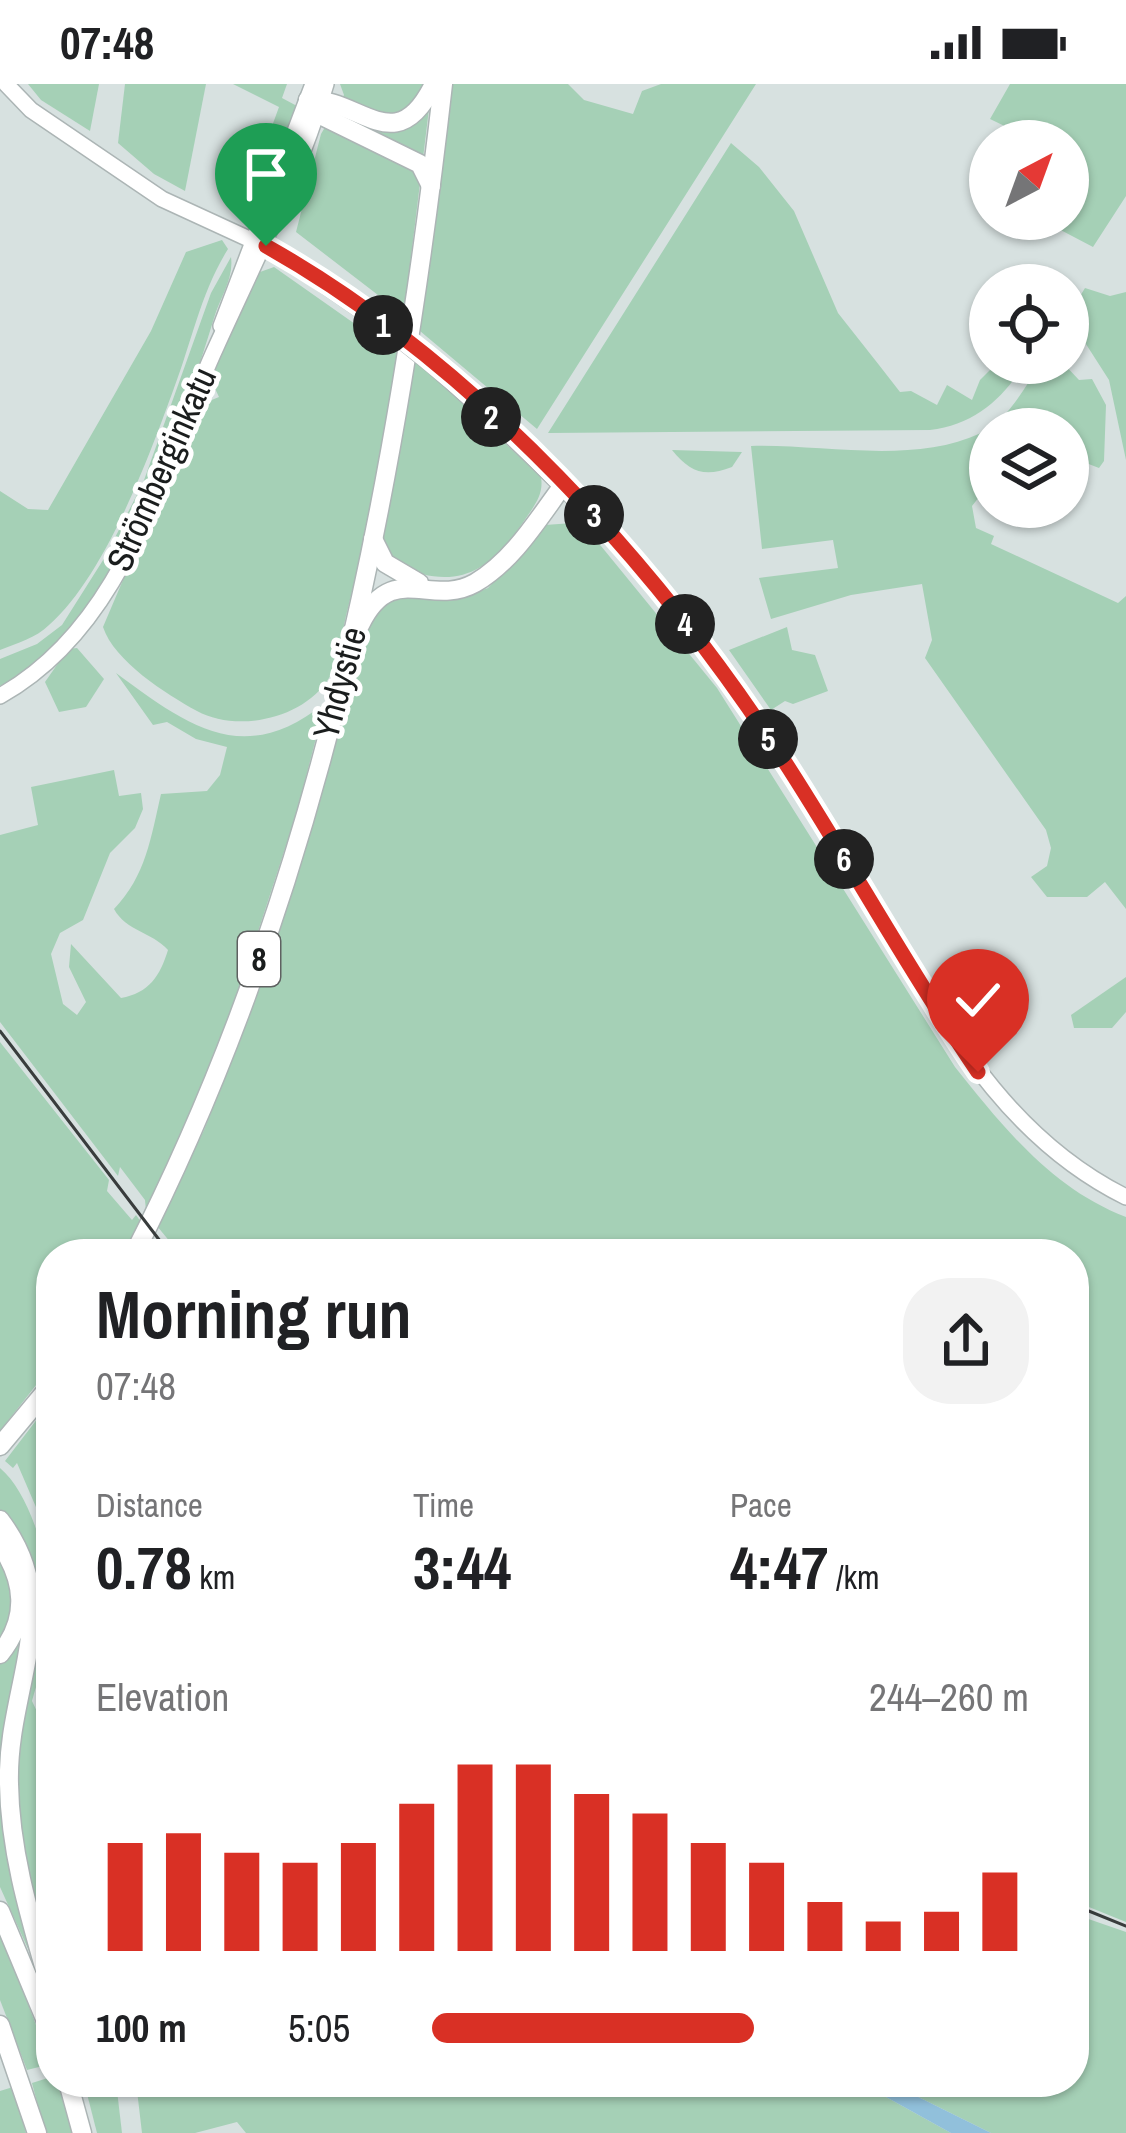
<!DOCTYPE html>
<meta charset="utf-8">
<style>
:root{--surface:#fff;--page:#f2f2f2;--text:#202124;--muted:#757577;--accent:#d93025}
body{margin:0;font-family:"Archivo Narrow",sans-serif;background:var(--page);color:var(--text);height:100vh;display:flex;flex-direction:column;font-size:45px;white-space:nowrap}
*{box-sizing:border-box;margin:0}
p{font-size:39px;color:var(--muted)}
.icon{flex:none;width:66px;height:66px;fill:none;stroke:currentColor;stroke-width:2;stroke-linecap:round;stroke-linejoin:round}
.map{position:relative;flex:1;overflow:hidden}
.side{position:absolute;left:36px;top:1155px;width:1053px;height:858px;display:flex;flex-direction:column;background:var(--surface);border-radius:48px;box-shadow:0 3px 9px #0004}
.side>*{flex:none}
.needle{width:78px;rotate:41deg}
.buttons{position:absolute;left:969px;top:36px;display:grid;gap:24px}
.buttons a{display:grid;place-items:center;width:120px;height:120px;border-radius:50%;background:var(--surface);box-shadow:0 3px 9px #0004;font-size:60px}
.pin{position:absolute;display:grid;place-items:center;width:102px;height:102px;color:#fff;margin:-123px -51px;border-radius:50% 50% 50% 0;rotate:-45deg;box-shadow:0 0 12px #0007}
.pin .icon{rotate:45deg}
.km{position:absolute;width:60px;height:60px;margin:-30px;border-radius:50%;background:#222;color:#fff;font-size:33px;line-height:60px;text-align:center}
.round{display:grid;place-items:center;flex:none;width:126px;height:126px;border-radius:48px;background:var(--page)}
.overview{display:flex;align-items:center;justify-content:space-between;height:204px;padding:0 60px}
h1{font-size:66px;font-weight:700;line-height:90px}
.metrics{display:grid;grid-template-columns:repeat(3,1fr);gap:18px;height:204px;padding:12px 60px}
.metrics div{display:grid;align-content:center}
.metrics b{font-size:60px;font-weight:700}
.metrics small{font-size:33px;font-weight:400}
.metrics p{font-size:33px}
.chart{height:336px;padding:24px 60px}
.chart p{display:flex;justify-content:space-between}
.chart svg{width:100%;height:216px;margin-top:12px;stroke:var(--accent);stroke-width:6}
ul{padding:0 60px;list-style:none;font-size:39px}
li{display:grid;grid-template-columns:192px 144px 1fr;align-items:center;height:90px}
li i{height:30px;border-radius:15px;background:var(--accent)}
.status{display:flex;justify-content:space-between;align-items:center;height:84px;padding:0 60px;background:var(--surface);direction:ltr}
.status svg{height:33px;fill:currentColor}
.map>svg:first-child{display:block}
</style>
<div class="status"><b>07:48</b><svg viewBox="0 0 49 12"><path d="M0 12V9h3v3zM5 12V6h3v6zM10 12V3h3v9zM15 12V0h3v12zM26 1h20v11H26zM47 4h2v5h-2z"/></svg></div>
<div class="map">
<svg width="1126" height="2049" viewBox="0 0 1126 2049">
<rect width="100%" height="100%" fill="#d7e1e0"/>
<!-- green -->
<g fill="#a5d0b6">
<path d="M 28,0 L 99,0 L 90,47 L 41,16 Z"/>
<path d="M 125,0 L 206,0 L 185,107 L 154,90 L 118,59 Z"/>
<path d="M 233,0 L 287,0 L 282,14 L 297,22 L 261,129 L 251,122 L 246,131 L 240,130 L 279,23 Z"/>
<path d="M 340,0 L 432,0 L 404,231 L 296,148 L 321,50 L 344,11 Z"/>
<path d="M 450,0 L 568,0 L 584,16 L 633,30 L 642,7 L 661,0 L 756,0 L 537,345 L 420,247 Z"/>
<path d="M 1010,0 L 1126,0 L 1126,112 L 1093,163 L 1053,142 L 1056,135 L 1068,135 L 1068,111 L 1080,86 L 1068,77 L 1068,57 L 1036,57 L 990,35 Z"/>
<path d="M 731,59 L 759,83 L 794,127 L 838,229 L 879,281 L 900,308 L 911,307 L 937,321 L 947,301 L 972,316 L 980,296 L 997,279 L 1025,279 C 1003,315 974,341 930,346 L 548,349 Z"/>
<path d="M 222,156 L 228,165 C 201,208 192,257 174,304 C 149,373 105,492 49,541 C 36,554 17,559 0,566 L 0,407 L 28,425 L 48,426 L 151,247 L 186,168 Z"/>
<path d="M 231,173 C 234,195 220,213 214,234 C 178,351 117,544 0,602 L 0,575 L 37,560 L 62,541 L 105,473 L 143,399 L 211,209 Z"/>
<path d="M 274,183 L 392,266 L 399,262 C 384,350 370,437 348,524 C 342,545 340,575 329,594 C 304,635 237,649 197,627 C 166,610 114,577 103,543 L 197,322 L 219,313 L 210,294 L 260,188 Z"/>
<path d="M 1085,204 L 1110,212 L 1126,208 L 1126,376 L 1109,296 L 1068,232 Z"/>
<path d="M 414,274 L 541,393 C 544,411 534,422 524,437 C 490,488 456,508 397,481 L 382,456 Z"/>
<path d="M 1041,279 L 1063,279 L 1079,296 L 1092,295 L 1106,321 L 1104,377 L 1099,384 L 1068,372 L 1068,345 L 990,345 L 990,399 L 972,422 L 976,444 L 994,452 L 991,460 L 1118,519 L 1126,512 L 1126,825 L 1105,798 L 1087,813 L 1047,813 L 1031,793 L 1047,782 L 1051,764 L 1046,746 L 925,574 L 932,556 L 922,500 L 851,511 L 771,535 L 759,494 L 838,484 L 833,456 L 762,465 L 751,362 C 823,360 913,381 981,349 C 1008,336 1025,303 1041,279 Z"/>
<path d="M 672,366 L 742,368 L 732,383 C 704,394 690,388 672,366 Z"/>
<path d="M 573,439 L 601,462 L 717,604 L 955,983 C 1003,1043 1052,1105 1126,1133 L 1126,1838 L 1074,1817 L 1074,1170 L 180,1170 L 157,1142 L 204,1046 L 248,934 L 372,529 L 400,509 L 466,512 L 488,504 L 545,441 Z"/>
<path d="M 787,543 L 792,566 L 815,571 L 828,607 L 793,620 L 785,617 L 771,626 L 729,566 Z"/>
<path d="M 77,564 L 104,595 L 86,623 L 59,628 L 45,598 L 68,565 Z"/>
<path d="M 116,589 C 187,641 243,685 325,619 L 297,728 L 219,967 L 146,1127 L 145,1116 L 120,1083 L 118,1092 L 0,938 L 0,751 L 38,741 L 31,703 L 114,686 L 119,712 L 141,709 L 143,725 L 135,744 L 110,769 L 83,836 L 60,849 L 51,870 L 63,920 L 77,931 L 86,918 L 69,883 L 71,860 L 121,914 C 149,909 160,892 168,866 C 152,848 126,847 114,825 C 146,792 151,753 161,710 L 207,707 L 220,691 L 227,663 L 196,655 L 167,638 L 153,641 Z"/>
<path d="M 1126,893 L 1126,928 L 1112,944 L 1074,944 L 1071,931 Z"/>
<path d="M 0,958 L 109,1096 L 107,1107 L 132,1136 L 136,1131 L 141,1138 L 123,1170 L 51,1170 L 51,1282 L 0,1347 Z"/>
<path d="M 51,1317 L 51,1458 L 17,1379 L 13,1384 L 5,1377 Z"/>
<path d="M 0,1384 C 36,1414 58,1507 50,1552 C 46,1574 38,1595 32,1617 L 51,1657 L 51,1885 L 24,1783 L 13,1663 L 41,1515 L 25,1461 L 0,1428 Z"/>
<path d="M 0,1471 C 18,1507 18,1524 0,1561 Z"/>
<path d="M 30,1526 L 7,1638 L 39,1889 L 0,1803 L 0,1575 Z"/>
<path d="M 1074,1830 L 1126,1848 L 1126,2049 L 991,2049 L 888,1998 L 1074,1998 Z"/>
<path d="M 0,1847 L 51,1980 L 27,1986 L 0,1916 Z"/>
<path d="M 51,1993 L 51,1998 L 59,1998 L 74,2049 L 45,2049 L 32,1999 Z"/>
<path d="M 84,1998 L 116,1998 L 122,2049 L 97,2049 Z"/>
<path d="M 136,1998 L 859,1998 L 951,2049 L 246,2049 L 237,2038 L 195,2049 L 142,2049 Z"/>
<path d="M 13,2003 L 26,2049 L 0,2049 L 0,2007 Z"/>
</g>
<!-- water -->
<path fill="#91c0db" d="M 859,1998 L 888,1998 L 991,2049 L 951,2049 Z"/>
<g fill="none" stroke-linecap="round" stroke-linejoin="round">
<!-- secondary casing -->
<g stroke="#acb5b5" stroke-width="18">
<g id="secondary">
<path d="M 6,0 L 31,26 L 162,115 L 275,167 L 380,239"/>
<path d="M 221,242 L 313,0"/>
<path d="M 432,281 C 536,372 631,466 714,578 C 774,658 825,745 878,830 C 946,941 1005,1053 1126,1113"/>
<path d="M 0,612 C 127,541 160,384 217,261 C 256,175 299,91 326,0"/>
</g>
</g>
<!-- highway casing -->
<g stroke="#acb5b5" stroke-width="21">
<g id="highway">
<path d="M 308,16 L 316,29 L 420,80 L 431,102"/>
<path d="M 308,16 C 360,14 396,78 434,0"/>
<path d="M 373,455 L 385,479 L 419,499"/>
<path d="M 360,541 C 392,475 430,524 475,499 C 513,477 538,435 564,400"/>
<path d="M 134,1170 C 319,809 398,400 443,0"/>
<path d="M 0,1362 L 51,1301"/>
<path d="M 0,1436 C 67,1524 6,1602 9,1700 C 10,1771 32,1840 51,1907"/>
<path d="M 0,1460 C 25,1497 29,1534 0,1570"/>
<path d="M 0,1827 L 51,1949"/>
<path d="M 0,1941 L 37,2049"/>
<path d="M 68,1998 L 82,2049"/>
</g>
</g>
<!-- secondary -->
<use href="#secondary" stroke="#fff" stroke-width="15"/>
<!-- highway -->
<use href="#highway" stroke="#fff" stroke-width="18"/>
<!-- rail -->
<g stroke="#393d3d" stroke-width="3">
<path d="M 0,947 L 170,1170"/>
<path d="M 1074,1821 L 1126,1842"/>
</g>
<!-- secondary-bridge casing -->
<g stroke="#acb5b5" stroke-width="18" stroke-linecap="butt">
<path id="secondary-bridge" d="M 380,239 L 432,281"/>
</g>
<!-- secondary-bridge -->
<use href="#secondary-bridge" stroke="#fff" stroke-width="15"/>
</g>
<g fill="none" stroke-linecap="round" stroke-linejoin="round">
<!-- route casing -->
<g stroke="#fff" stroke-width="24">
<path id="route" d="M 266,162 C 476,280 661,485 790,686 C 854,786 911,890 978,988"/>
</g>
<!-- route -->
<use href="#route" stroke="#d93025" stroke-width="15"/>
</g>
<g text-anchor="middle" stroke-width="10" stroke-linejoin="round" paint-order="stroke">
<!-- shield labels -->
<rect fill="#fff" stroke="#5f6161" stroke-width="3" x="238" y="848" width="42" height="54" rx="9"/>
<g font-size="33" font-weight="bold" fill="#1a1d1d">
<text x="259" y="887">8</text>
</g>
<!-- street labels -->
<g font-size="36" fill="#1a1d1d" stroke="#fff">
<text transform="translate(161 385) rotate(-66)" y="13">Strömberginkatu</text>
<text transform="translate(339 599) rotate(-75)" y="13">Yhdystie</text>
</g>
</g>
</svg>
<div class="buttons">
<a><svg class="needle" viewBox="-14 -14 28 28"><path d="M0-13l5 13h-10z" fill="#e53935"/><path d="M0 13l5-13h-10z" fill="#757577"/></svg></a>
<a><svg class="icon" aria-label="locate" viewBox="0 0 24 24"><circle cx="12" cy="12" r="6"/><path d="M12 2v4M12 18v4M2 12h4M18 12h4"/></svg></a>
<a><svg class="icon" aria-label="layers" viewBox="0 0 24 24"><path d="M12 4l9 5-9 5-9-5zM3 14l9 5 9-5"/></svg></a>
</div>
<div class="pin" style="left:266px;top:162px;background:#1e9e55"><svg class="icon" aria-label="arrive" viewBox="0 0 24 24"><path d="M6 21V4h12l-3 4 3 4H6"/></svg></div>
<div class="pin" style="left:978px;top:988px;background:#d93025"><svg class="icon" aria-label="check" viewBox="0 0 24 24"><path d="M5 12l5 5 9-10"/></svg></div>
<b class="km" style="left:383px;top:241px">1</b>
<b class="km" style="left:491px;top:333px">2</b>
<b class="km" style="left:594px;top:431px">3</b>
<b class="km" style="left:685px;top:540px">4</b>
<b class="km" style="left:768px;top:655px">5</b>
<b class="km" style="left:844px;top:775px">6</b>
<section class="side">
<div class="overview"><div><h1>Morning run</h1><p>07:48</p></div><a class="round"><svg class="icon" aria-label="share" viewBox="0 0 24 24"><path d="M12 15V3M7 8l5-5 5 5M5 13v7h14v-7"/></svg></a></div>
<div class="metrics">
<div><p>Distance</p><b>0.78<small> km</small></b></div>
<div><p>Time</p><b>3:44</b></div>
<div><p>Pace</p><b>4:47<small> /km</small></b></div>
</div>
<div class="chart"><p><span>Elevation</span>244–260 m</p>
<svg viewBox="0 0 160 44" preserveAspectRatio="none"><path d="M5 44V22M15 44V20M25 44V24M35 44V26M45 44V22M55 44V14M65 44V6M75 44V6M85 44V12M95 44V16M105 44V22M115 44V26M125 44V34M135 44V38M145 44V36M155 44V28"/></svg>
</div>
<ul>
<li><b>100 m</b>5:05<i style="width:54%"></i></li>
</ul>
</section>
</div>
